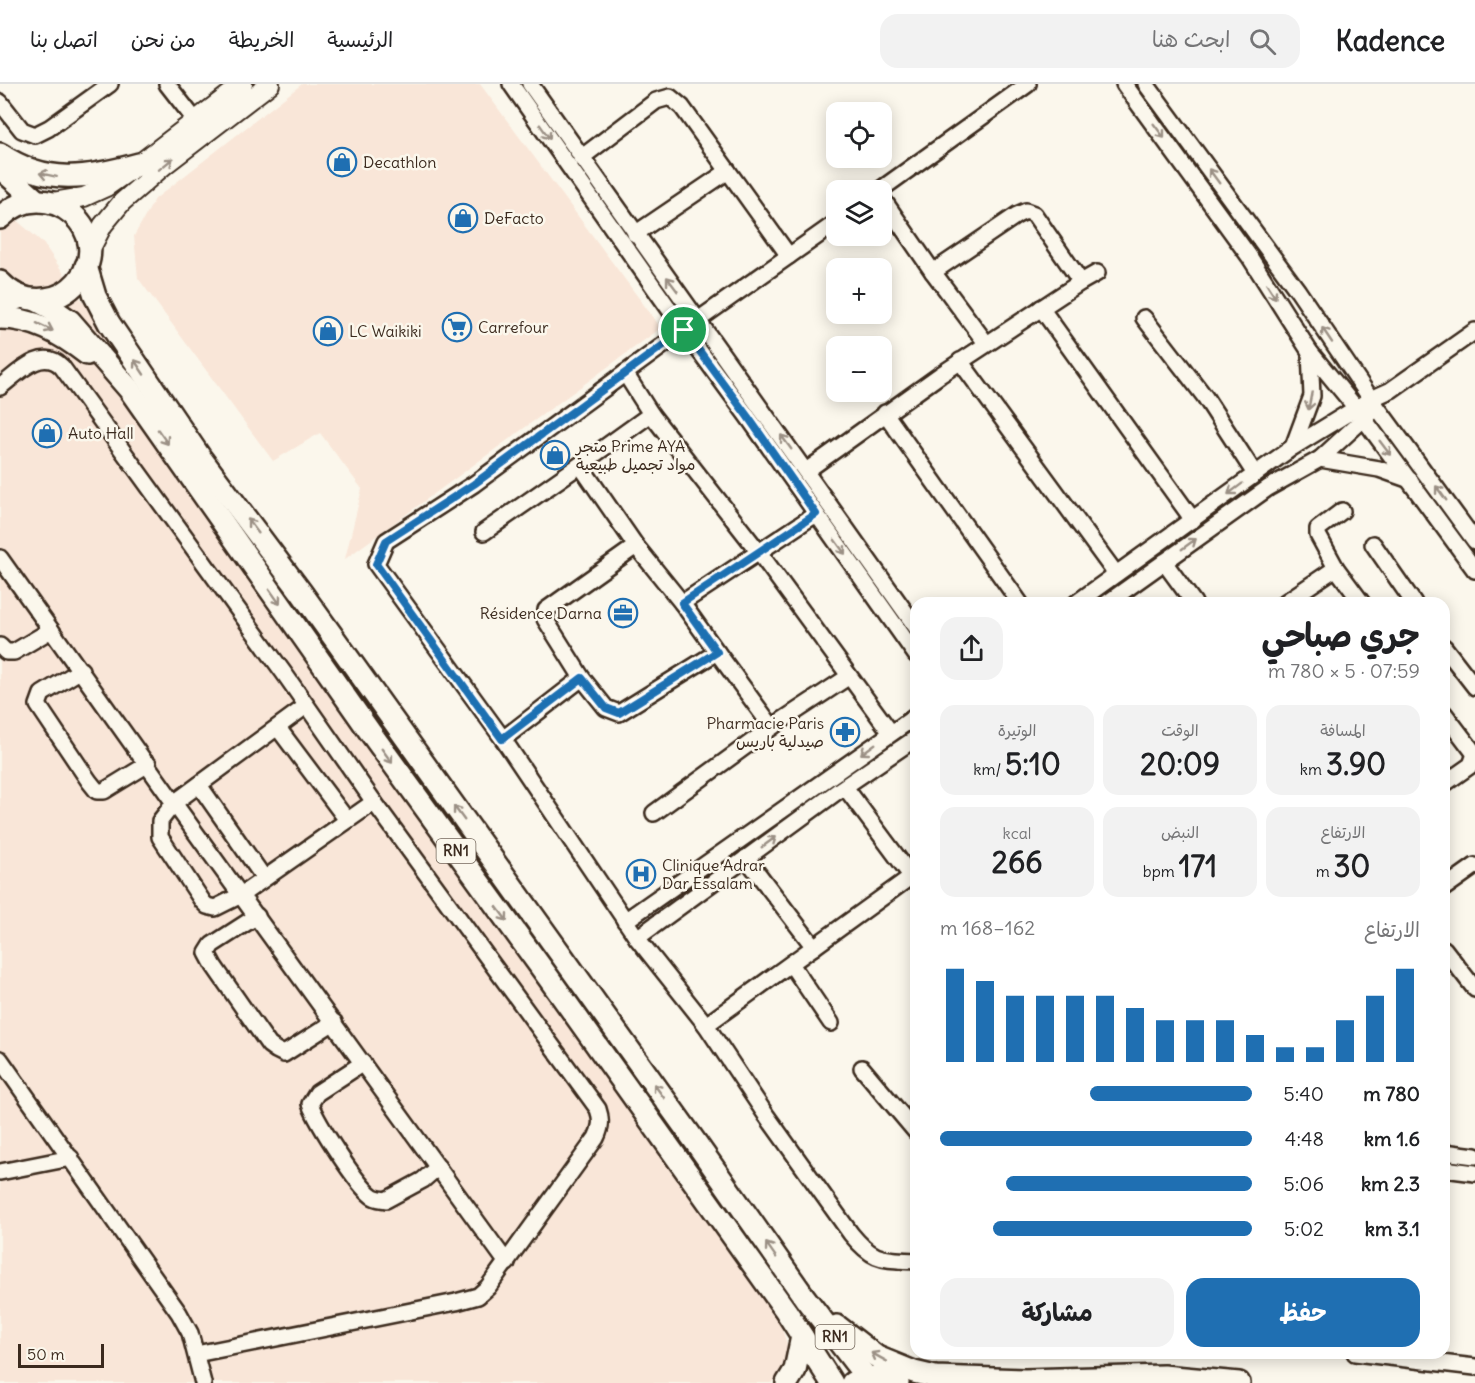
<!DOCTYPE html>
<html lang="ar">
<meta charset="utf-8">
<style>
:root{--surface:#fff;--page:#f2f2f2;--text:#202124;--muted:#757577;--line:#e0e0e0;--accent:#1f6fb2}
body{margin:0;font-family:Delius,"Playpen Sans Arabic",sans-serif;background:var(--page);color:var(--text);direction:rtl;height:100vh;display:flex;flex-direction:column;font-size:22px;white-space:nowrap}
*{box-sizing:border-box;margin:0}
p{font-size:20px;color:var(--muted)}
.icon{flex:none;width:33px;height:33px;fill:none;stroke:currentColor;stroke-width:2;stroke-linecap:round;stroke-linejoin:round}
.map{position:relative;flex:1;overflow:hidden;direction:ltr}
.sheet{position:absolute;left:910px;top:513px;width:540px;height:762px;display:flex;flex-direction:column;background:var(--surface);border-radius:18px;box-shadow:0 3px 15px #0003;direction:rtl}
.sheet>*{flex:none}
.buttons{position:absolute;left:826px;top:18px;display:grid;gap:12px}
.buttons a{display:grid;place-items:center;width:66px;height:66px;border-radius:12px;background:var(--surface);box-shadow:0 3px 15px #0003;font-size:30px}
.scale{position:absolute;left:18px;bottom:15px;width:86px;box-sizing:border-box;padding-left:6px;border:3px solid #3b2a1e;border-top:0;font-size:16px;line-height:21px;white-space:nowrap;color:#3b2a1e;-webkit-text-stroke:4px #fbf7ec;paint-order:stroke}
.pin{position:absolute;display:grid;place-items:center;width:51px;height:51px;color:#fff;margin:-26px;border:3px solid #fff;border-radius:50%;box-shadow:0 2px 6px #0007}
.round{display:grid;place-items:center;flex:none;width:63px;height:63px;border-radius:18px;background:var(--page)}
.overview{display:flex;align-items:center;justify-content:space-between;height:102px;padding:0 30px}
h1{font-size:33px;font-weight:700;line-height:45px}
.stats{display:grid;grid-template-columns:repeat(3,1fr);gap:9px;height:102px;padding:6px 30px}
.stats div{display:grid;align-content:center;border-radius:15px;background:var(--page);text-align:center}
.stats b{font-size:30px;font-weight:700}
.stats small{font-size:16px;font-weight:400}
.stats p{font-size:16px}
.chart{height:168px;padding:12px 30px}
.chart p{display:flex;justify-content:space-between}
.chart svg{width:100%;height:108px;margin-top:6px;stroke:var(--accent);stroke-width:6}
.primary-button{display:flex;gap:12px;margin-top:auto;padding:12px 30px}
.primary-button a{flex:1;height:69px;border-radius:18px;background:var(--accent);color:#fff;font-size:24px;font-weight:700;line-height:69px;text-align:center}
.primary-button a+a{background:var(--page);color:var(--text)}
ul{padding:0 30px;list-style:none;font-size:20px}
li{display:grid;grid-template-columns:96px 72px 1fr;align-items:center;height:45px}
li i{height:15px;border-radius:8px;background:var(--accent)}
header{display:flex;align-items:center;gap:36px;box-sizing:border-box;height:84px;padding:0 30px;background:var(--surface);border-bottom:2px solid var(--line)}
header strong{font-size:28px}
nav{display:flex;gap:33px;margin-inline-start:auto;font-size:21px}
.search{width:420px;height:54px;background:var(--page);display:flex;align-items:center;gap:15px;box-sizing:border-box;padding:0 21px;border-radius:18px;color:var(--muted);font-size:22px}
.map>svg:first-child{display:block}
</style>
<header>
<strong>Kadence</strong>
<div class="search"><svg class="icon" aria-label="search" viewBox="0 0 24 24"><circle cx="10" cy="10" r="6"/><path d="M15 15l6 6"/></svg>ابحث هنا</div>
<nav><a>الرئيسية</a><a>الخريطة</a><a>من نحن</a><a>اتصل بنا</a></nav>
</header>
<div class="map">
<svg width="1475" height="1299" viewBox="0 0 1475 1299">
<rect width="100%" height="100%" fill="#fbf7ec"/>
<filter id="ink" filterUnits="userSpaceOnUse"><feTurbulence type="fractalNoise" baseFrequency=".0167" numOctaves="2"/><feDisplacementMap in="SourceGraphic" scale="12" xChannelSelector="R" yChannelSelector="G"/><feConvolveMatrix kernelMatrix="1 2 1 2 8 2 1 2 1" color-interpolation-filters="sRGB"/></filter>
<g filter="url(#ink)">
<!-- built -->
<g fill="#f9e6d8">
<path d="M 302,0 L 480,0 L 661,244 L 345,475 L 362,405 L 320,349 L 273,377 L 138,194 L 134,152 L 155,115 Z"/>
<path d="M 0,119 L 6,127 L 43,159 L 154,322 L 457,787 L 780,1239 L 789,1266 L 778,1292 L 771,1299 L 0,1299 Z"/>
</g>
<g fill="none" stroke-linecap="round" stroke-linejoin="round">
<!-- minor casing -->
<g stroke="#3b2a1e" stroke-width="20">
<g id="minor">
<path d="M 167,0 L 202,45"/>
<path d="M 511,0 L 684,246 L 748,333 L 916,571"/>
<path d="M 530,0 L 916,543"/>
<path d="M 1124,0 L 1249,172 L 1310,268 L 1356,324 L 1475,486"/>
<path d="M 1146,0 L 1298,207 L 1371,315 L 1475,457"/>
<path d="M 0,18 L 22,46 L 35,51 L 49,44 L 110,0"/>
<path d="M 581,74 L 656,17 L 670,13 L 682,23 L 789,172"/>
<path d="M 880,106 L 1028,0"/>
<path d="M 882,114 L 933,188 L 986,259"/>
<path d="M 837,138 L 684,246 L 474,400 L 386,457 L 376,480 L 503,655 L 637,854 L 706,941 L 766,1031 L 851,1150 C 874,1178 882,1175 916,1177"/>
<path d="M 635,150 L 728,87"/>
<path d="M 933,188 L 1017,131 L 1026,127 L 1034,130 L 1081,198"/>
<path d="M 1041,224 L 1193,436"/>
<path d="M 1144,234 L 1205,313 L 1255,390"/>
<path d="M 960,277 L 1116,490"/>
<path d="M 625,289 L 651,330 L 758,467 L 891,649"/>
<path d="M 0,303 C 17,290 42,262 62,283 L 286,592 L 374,718 L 598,1025 C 602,1036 601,1044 596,1054 L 488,1203 L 478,1212 L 456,1218 L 196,1270"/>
<path d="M 885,329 L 1020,519"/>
<path d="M 1293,363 L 1312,312 L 1310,268"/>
<path d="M 1320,375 L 1379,385 L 1410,396"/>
<path d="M 806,387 L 940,291 L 1081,198 L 1097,189"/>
<path d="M 1342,427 L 1318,445 L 1318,451 L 1336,484 L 1362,519"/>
<path d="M 484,448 L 580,381"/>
<path d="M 1373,460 L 1414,519"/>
<path d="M 636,462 L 580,381 L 651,330"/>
<path d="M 0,474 L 174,719 L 507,1179"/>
<path d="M 1164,478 L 1194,519"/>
<path d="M 1076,519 L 1293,363 L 1371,315 L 1391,306 L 1475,247"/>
<path d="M 1107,519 L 1268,404 L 1320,375 L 1371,328"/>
<path d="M 1284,519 L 1336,484"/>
<path d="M 0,562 L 6,568 L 14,568 L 51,546"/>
<path d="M 1444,563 L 1475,603"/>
<path d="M 717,568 L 772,643 L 848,593"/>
<path d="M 81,586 L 42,610 L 38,621 L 89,697 L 97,707 L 104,707 L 148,680"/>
<path d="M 582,594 L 545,535 L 546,526 L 636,462 L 682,519"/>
<path d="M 306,622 L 174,719 L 160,737 L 160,753 L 203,818 L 207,822 L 215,824 L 241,811 L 374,718"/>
<path d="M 1444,629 L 1475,670"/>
<path d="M 278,644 L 347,736"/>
<path d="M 503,655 L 582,594 L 606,624 L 619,629 L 717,568 L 682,519 L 816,430"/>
<path d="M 1444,700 L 1471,681 L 1475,670"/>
<path d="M 199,701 L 264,794"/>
<path d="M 845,703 L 912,793"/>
<path d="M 654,729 L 772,643"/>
<path d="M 746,774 L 814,863"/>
<path d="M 1444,804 L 1475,782"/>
<path d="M 257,832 L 212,861 L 207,869 L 214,882 L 269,961 L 276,966 L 284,970 L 334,938"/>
<path d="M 625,837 L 916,632"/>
<path d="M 637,854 L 838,707 L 916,654"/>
<path d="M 1444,865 L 1475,905"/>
<path d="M 791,880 L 831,939"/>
<path d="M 706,941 L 916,789"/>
<path d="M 0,975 L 179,1229 L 190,1249 L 203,1299"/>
<path d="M 363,979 L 317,1009 L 310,1020 C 318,1040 356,1100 372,1112 C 376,1115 381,1115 386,1116 L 423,1096 L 438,1083"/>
<path d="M 862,984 L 916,1048"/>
<path d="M 1444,1068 L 1475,1072"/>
<path d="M 1444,1085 L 1475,1089"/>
<path d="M 0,1088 L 71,1074"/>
<path d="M 1355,1269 L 1475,1283"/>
</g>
</g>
<!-- major casing -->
<g stroke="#3b2a1e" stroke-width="22">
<g id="major">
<path d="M 53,118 L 84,113 L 106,103 L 139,80 L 243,0"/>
<path d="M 89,168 L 103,141 L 122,118 L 167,79 L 270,0"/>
<path d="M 0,221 L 24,214"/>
</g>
</g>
<!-- highway casing -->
<g stroke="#3b2a1e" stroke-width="26">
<g id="highway">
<path d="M 0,70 C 47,102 88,94 139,80"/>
<path d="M 0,84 L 36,116"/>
<path d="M 0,134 C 48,86 119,150 77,198 C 69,207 58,214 45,215 C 28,217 12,211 0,198"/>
<path d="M 86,182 L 95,212 L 109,239 L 200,373 L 301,508 L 694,1056 L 805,1214 L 866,1293"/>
<path d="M 36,216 L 51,224 L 70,237 L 129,305 L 370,648 L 548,893 L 786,1227 L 832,1299"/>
<path d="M 0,234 C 34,234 61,250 87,270"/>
<path d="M 837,1242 L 877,1273 L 914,1288 L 935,1293 L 1025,1296 L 1163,1292 L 1239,1299"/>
<path d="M 787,1299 L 795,1286 L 802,1252"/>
<path d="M 852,1299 C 869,1291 881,1291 898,1299"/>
</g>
</g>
<!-- minor -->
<use href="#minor" stroke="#fbf7ec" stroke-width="15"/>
<!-- major -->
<use href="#major" stroke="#fbf7ec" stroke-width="18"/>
<!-- highway -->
<use href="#highway" stroke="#fbf7ec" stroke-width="21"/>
</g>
<!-- one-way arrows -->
<defs><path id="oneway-shaft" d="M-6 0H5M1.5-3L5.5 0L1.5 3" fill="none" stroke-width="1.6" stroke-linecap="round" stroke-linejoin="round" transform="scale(1.5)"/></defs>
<g stroke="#9b9085">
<use href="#oneway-shaft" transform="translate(1159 47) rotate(53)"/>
<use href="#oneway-shaft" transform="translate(545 48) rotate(55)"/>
<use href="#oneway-shaft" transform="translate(166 80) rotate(-39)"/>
<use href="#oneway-shaft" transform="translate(48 91) rotate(-168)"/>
<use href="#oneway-shaft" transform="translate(1214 92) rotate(-126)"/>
<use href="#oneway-shaft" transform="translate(672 200) rotate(-127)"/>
<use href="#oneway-shaft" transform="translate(1271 207) rotate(57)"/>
<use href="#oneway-shaft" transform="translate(45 243) rotate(25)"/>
<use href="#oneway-shaft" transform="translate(1327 251) rotate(-124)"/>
<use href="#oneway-shaft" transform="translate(139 283) rotate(-124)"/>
<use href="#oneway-shaft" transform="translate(1310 317) rotate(101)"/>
<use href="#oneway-shaft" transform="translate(163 353) rotate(55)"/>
<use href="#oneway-shaft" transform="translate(786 358) rotate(-126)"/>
<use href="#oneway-shaft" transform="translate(1385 364) rotate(53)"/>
<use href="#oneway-shaft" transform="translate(1235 405) rotate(143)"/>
<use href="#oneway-shaft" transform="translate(1441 409) rotate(-126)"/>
<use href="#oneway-shaft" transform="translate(253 442) rotate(-127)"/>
<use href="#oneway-shaft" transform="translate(1189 460) rotate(-36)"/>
<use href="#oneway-shaft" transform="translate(840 463) rotate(54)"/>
<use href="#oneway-shaft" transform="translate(275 513) rotate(55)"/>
<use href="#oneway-shaft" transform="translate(868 665) rotate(144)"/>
<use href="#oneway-shaft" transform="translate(387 672) rotate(54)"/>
<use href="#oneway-shaft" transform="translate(459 729) rotate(-126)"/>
<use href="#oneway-shaft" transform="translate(769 758) rotate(-36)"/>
<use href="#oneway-shaft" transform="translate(502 830) rotate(54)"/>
<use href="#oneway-shaft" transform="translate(659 1007) rotate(-126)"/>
<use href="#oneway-shaft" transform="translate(771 1166) rotate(-125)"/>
<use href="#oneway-shaft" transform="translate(879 1273) rotate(-151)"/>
</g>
</g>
<g fill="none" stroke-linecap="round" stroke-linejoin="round" filter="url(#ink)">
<!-- route casing -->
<g stroke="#fff" stroke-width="12">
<path id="route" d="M 684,246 L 748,333 L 816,430 L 682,519 L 717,568 L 619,629 L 606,624 L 582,594 L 502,655 L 376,480 L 386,457 L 474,400 Z"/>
</g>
<!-- route -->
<use href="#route" stroke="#1f6fb2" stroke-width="8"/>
</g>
<!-- icons -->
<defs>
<g id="shop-ring" transform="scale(1.5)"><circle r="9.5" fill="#fbf7ec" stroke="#1f6fb2" stroke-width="1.5"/><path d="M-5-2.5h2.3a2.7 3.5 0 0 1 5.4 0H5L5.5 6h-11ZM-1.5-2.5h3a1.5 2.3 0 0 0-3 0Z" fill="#1f6fb2"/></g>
<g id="supermarket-ring" transform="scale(1.5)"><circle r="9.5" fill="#fbf7ec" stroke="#1f6fb2" stroke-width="1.5"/><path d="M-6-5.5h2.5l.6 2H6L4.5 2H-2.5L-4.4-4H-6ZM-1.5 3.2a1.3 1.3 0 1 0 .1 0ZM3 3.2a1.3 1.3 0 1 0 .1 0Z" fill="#1f6fb2"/></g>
<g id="office-ring" transform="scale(1.5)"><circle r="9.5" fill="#fbf7ec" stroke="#1f6fb2" stroke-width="1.5"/><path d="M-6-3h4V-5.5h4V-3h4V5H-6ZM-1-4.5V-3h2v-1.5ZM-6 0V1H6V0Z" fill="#1f6fb2"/></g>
<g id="pharmacy-ring" transform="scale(1.5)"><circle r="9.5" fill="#fbf7ec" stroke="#1f6fb2" stroke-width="1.5"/><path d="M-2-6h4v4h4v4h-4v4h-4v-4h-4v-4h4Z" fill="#1f6fb2"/></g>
<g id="hospital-ring" transform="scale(1.5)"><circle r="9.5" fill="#fbf7ec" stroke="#1f6fb2" stroke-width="1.5"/><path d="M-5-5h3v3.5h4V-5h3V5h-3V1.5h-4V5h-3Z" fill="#1f6fb2"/></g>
</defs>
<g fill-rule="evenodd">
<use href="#shop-ring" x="342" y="78"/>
<use href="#shop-ring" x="463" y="134"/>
<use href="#supermarket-ring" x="457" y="243"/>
<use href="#shop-ring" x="328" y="247"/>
<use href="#shop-ring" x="47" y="349"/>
<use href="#shop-ring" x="555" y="371"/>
<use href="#office-ring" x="623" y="529"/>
<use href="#pharmacy-ring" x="845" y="648"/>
<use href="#hospital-ring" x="641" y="790"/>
</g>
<g text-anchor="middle" stroke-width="5" stroke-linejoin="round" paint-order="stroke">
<!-- shield labels -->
<g fill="#fbf7ec" stroke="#75685c" stroke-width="1.5">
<rect x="436.5" y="755" width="39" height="24" rx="4.5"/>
<rect x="815.5" y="1241" width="39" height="24" rx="4.5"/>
</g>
<g font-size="15" font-weight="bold" fill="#3b2a1e">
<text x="456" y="772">RN1</text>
<text x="835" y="1258">RN1</text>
</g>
<!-- poi labels -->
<g font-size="16" fill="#3b2a1e" stroke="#fbf7ec" text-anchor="start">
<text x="363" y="84">Decathlon</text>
<text x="484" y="140">DeFacto</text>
<text x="478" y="249">Carrefour</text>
<text x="349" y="253">LC Waikiki</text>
<text x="68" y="355">Auto Hall</text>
<text x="576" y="368">متجر Prime AYA<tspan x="576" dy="18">مواد تجميل طبيعية</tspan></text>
<text x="602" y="535" text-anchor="end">Résidence Darna</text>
<text x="824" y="645" text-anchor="end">Pharmacie Paris<tspan x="824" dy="18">صيدلية باريس</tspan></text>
<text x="662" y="787">Clinique Adrar<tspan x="662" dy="18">Dar Essalam</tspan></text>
</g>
</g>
</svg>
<div class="buttons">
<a><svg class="icon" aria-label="locate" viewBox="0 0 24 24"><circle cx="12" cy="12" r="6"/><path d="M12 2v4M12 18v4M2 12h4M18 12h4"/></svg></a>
<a><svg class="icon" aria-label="layers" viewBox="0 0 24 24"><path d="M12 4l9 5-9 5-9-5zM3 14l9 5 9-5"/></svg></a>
<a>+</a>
<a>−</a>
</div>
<div class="scale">50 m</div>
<div class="pin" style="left:684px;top:246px;background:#1e9e55"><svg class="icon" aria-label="arrive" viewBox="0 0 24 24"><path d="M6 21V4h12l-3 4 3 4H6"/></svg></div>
<section class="sheet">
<div class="overview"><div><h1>جري صباحي</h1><p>07:59 · 5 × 780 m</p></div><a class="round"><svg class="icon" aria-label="share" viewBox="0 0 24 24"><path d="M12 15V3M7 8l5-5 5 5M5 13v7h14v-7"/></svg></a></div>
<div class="stats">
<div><p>المسافة</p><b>3.90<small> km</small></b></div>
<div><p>الوقت</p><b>20:09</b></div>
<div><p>الوتيرة</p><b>5:10<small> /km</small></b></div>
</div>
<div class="stats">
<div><p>الارتفاع</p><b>30<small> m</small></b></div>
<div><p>النبض</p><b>171<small> bpm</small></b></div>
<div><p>kcal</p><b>266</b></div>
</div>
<div class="chart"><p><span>الارتفاع</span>162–168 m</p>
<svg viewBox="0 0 160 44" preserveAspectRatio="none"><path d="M5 44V6M15 44V11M25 44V17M35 44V17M45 44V17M55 44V17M65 44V22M75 44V27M85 44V27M95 44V27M105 44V33M115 44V38M125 44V38M135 44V27M145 44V17M155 44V6"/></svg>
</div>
<ul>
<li><b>780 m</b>5:40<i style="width:52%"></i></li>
<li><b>1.6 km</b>4:48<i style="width:100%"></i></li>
<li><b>2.3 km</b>5:06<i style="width:79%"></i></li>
<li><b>3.1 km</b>5:02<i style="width:83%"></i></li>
</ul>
<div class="primary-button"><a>حفظ</a><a>مشاركة</a></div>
</section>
</div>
